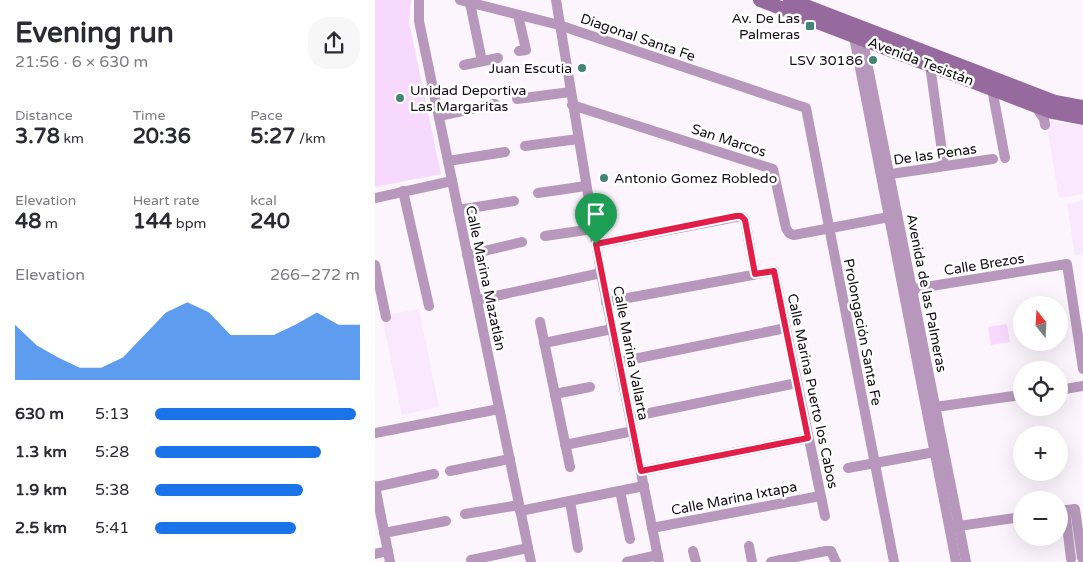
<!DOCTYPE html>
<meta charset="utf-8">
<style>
:root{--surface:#fff;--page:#f7f7f7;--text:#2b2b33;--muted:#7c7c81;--accent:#1a73e8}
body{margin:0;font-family:"Varela Round",sans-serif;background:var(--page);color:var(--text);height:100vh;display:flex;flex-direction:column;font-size:19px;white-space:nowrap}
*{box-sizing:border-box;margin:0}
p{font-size:16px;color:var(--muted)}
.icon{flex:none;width:28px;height:28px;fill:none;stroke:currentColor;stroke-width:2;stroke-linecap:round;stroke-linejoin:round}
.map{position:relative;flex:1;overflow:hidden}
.panel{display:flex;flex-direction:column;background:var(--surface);width:375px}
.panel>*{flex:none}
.needle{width:32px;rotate:342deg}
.fabs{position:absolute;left:638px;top:296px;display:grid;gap:10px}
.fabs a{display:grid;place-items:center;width:55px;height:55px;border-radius:50%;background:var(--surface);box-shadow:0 5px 20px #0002;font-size:25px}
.pin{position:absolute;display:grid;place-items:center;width:42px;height:42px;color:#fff;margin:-51px -21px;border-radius:50% 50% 50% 0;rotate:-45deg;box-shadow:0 0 5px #0007}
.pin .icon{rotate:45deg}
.round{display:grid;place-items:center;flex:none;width:52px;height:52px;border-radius:20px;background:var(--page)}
.headline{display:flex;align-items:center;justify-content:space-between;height:85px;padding:0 15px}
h1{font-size:28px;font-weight:800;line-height:38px}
.figures{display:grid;grid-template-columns:repeat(3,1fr);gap:8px;height:85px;padding:5px 15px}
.figures div{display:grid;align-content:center}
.figures b{font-size:21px;font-weight:800}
.figures small{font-size:14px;font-weight:400}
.figures p{font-size:14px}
.chart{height:140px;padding:10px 15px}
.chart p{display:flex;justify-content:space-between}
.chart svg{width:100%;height:90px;margin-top:5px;fill:var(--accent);opacity:.7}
ul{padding:0 15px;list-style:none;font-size:16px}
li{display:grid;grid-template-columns:80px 60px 1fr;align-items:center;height:38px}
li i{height:12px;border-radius:6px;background:var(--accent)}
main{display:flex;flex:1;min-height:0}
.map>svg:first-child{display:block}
</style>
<main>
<section class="panel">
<div class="headline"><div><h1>Evening run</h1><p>21:56 · 6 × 630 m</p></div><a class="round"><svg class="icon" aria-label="share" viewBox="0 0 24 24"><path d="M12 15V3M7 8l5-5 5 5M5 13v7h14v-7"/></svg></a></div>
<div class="figures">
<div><p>Distance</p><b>3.78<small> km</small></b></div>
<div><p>Time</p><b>20:36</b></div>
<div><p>Pace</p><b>5:27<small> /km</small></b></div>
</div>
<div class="figures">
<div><p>Elevation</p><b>48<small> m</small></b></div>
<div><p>Heart rate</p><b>144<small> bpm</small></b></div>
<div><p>kcal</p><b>240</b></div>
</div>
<div class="chart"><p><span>Elevation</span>266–272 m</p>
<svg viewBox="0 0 160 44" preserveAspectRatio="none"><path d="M0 44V17L10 27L20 33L30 38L40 38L50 33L60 22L70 11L80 6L90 11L100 22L110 22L120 22L130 17L140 11L150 17L160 17V44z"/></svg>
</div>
<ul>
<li><b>630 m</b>5:13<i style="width:98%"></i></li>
<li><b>1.3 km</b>5:28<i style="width:81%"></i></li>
<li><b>1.9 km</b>5:38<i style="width:72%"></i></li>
<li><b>2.5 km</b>5:41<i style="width:69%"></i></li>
</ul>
</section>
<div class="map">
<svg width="708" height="562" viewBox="0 0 708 562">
<rect width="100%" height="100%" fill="#fdf5fe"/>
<!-- built -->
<g fill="#fae8fe">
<path d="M 671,120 L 682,123 L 708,125 L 708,194 L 684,198 Z"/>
<path d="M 708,201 L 708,254 L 700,256 L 692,204 Z"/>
<path d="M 44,309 L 64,407 L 27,415 L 7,316 Z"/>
</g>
<!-- green -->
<g fill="#f8d9fe">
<path d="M 0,0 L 36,0 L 34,22 L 66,174 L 0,187 Z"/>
<path d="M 632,324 L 635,342 L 616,345 L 613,327 Z"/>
</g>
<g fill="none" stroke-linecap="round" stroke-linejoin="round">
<!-- street -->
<g stroke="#b798bc" stroke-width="10">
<path d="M 44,0 L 44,21 L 156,562"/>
<path d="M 85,0 L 184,25 L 431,108 L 519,562"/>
<path d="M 181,0 L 226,273 L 284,562"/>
<path d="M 95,3 L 107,61"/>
<path d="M 143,15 L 151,50 L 144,51"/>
<path d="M 482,31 L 480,42 L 581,562"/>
<path d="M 491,36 L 489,47 L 591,562"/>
<path d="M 89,65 L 123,58"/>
<path d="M 555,65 L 569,166"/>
<path d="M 617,89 L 630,158"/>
<path d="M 142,99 L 195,92"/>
<path d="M 659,104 L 669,119 L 670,125"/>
<path d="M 197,105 L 398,169 L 411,228 L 414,233 L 419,235 L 514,217"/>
<path d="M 64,116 L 120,104"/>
<path d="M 150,146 L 203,139"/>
<path d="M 73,161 L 130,152"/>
<path d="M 509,175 L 618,159"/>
<path d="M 28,191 L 54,306"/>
<path d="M 163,193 L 211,186"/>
<path d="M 0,198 L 77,181"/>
<path d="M 83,210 L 139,201"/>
<path d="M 170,236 L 218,229"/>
<path d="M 221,244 L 366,216 L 370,220 L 380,274"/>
<path d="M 92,255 L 147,242"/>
<path d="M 0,265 L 11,317"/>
<path d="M 532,290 L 692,264 L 708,369"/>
<path d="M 102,300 L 226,273"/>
<path d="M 231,302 L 399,271 L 450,516"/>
<path d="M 165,322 L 195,467"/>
<path d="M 169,343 L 237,329"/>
<path d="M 244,362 L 411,328"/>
<path d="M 684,390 L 708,386"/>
<path d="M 180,394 L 215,387"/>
<path d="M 553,408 L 646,395"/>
<path d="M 255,417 L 422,383"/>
<path d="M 0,433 L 124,409"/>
<path d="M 190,445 L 258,431"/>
<path d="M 473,468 L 560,452"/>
<path d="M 75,471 L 135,459"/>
<path d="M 266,471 L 433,438"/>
<path d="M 0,486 L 15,562"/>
<path d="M 0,487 L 59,474"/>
<path d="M 245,491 L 255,539"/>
<path d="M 195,501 L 203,548"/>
<path d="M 690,510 L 696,559"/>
<path d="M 145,511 L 269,486"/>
<path d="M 684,511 L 700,509 L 707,558"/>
<path d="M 90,514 L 144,505"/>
<path d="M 577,527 L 646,517"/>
<path d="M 277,528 L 445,496"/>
<path d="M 9,533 L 71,521"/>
<path d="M 374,546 L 377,562"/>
<path d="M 318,551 L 321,562"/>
<path d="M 0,554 L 13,551"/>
<path d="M 96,560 L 153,548"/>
<path d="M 252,562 L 283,555"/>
<path d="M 396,562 L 451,551 L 456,551 L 461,562"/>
</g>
<!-- secondary -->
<g stroke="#966a9e" stroke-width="14">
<path d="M 385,0 L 677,112 L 708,118"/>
<path d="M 415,0 L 680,102 L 708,107"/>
</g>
</g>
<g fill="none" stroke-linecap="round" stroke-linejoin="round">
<!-- route casing -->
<g stroke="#fff" stroke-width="10">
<path id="route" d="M 361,216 L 366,216 L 370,220 L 380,274 L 399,271 L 433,438 L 266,471 L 221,244 Z"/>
</g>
<!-- route -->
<use href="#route" stroke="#e11d48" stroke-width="6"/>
</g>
<!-- markers -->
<g fill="#428577" stroke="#fff" stroke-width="2">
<rect x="430" y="21" width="10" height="10" rx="2.5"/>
<circle cx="498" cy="60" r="5"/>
<circle cx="207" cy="68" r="5"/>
<circle cx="25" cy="98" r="5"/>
<circle cx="229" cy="178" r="5"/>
</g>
<g text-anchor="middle" stroke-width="5" stroke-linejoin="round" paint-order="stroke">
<!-- poi labels -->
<g font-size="14" fill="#120e13" stroke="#fff" text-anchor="end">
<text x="425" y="23">Av. De Las<tspan x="425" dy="16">Palmeras</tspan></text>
<text x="488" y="65">LSV 30186</text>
<text x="197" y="73">Juan Escutia</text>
<text x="35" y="95" text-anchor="start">Unidad Deportiva<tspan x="35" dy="16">Las Margaritas</tspan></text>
<text x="239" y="183" text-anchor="start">Antonio Gomez Robledo</text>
</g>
<!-- street labels -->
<g font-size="14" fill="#120e13" stroke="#fff">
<text transform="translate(263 37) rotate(19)" y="5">Diagonal Santa Fe</text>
<text transform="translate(546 61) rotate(21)" y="5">Avenida Tesistán</text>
<text transform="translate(354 140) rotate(18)" y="5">San Marcos</text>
<text transform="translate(560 154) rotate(-8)" y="5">De las Penas</text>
<text transform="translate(609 264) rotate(-9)" y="5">Calle Brezos</text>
<text transform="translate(111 278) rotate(78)" y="5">Calle Marina Mazatlán</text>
<text transform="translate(552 293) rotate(79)" y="5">Avenida de las Palmeras</text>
<text transform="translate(488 332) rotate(79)" y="5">Prolongación Santa Fe</text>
<text transform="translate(256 353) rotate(79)" y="5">Calle Marina Vallarta</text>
<text transform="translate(438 391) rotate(78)" y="5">Calle Marina Puerto los Cabos</text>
<text transform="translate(359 498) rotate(-11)" y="5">Calle Marina Ixtapa</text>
</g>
</g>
</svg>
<div class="fabs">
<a><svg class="needle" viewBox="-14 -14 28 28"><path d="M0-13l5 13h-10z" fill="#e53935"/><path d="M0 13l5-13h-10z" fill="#7c7c81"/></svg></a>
<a><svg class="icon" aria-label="locate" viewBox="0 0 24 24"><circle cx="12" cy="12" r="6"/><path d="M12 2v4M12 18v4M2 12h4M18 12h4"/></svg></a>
<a>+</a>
<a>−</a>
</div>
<div class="pin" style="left:221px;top:244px;background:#1e9e55"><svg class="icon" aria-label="arrive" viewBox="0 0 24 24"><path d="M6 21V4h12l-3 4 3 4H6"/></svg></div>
</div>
</main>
